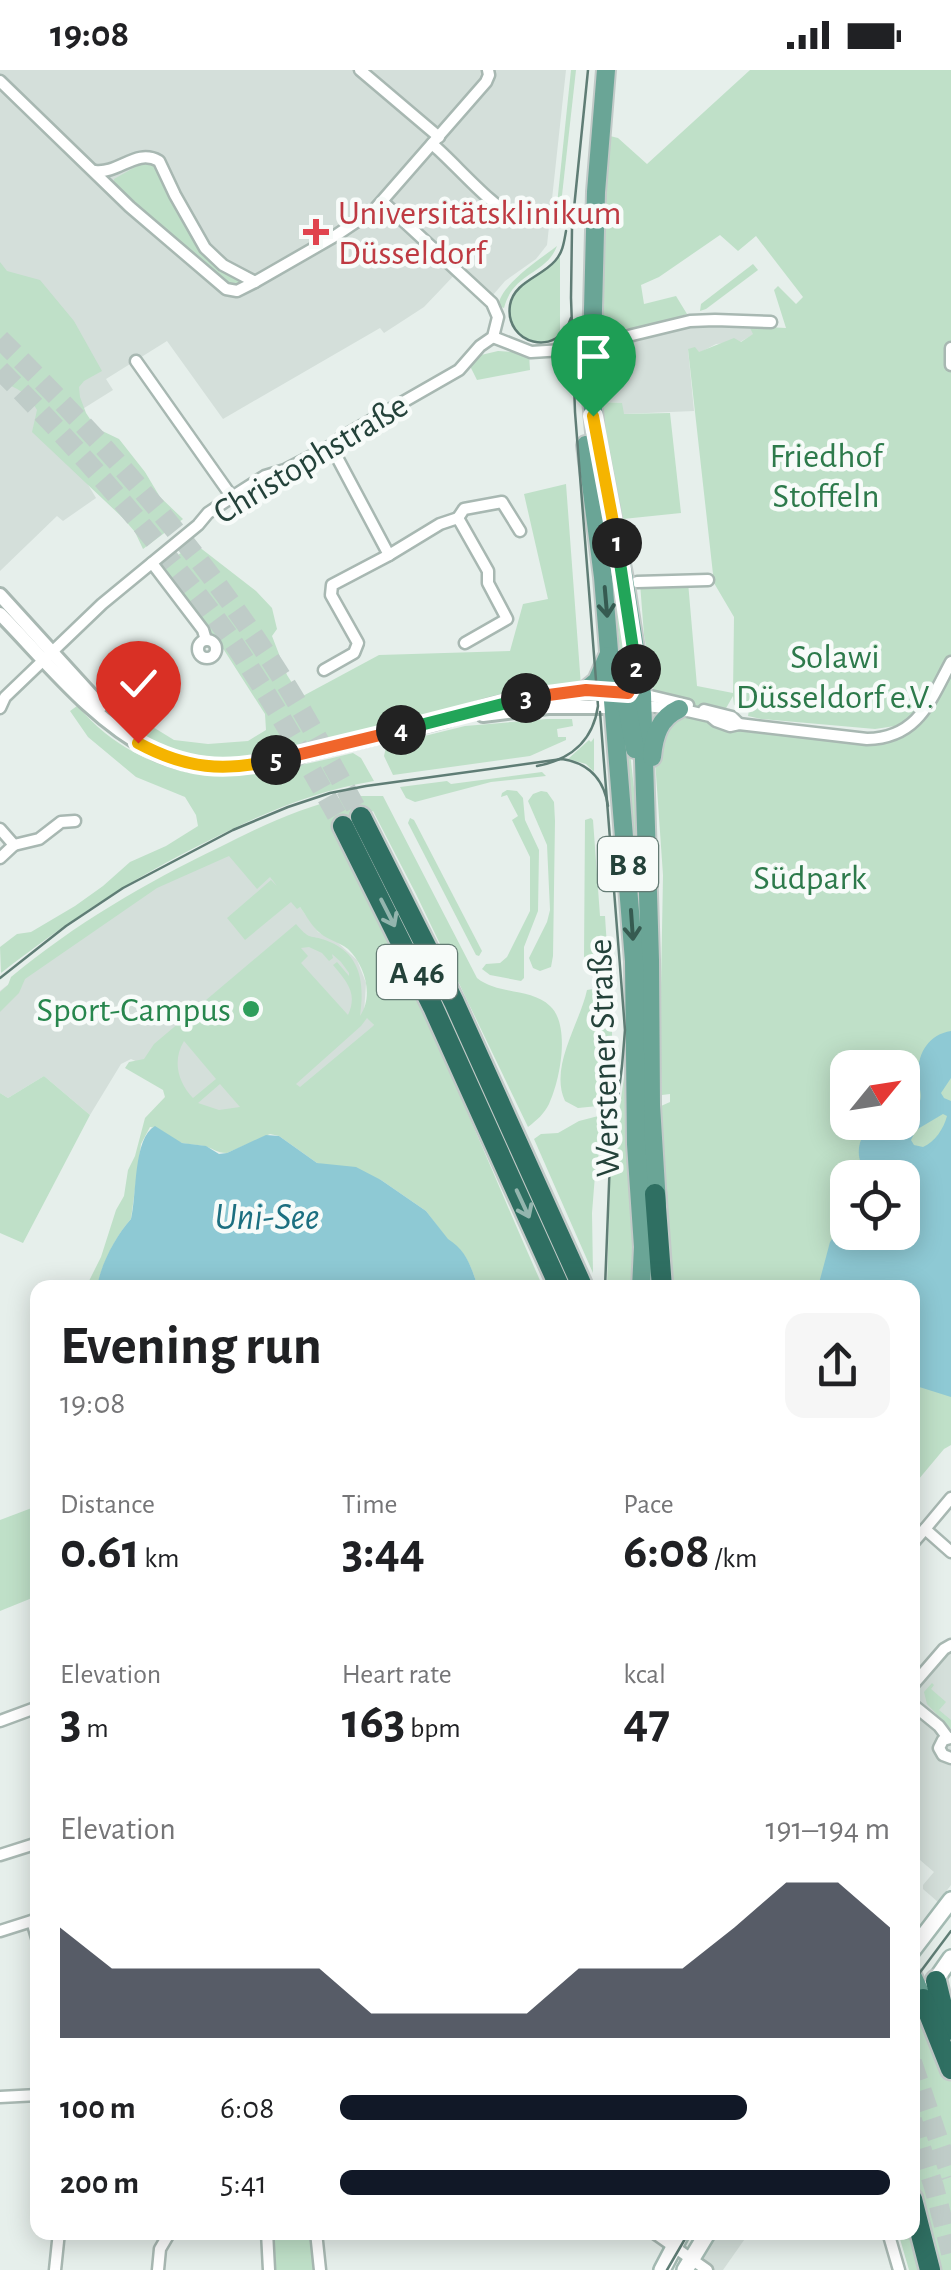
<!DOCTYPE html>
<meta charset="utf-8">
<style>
:root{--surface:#fff;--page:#f6f6f6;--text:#202124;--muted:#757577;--accent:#111827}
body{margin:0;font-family:"Alegreya Sans",sans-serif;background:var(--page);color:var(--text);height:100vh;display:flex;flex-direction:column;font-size:38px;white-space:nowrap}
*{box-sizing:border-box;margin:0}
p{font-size:32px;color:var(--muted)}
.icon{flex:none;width:55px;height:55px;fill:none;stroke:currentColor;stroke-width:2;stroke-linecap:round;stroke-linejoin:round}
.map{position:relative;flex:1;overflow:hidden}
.sheet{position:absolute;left:30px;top:1210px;width:890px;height:960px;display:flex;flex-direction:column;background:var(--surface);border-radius:20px;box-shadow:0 5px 25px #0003}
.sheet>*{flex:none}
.needle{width:65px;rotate:60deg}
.fabs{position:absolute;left:830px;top:980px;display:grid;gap:20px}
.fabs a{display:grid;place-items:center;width:90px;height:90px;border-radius:20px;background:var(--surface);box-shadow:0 5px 25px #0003;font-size:50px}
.pin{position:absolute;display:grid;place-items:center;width:85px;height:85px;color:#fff;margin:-102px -42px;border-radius:50% 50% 50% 0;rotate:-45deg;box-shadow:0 0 10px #0007}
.pin .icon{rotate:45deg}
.km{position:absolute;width:50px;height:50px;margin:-25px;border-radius:50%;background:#222;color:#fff;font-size:28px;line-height:50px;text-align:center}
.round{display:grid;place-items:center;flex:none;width:105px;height:105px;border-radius:20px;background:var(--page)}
.headline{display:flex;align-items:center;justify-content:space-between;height:170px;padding:0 30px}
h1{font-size:55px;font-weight:700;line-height:75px}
.stats{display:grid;grid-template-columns:repeat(3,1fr);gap:15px;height:170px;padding:10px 30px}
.stats div{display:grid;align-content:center}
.stats b{font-size:50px;font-weight:700}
.stats small{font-size:28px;font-weight:400}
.stats p{font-size:28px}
.chart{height:280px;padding:20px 30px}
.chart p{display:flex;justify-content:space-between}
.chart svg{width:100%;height:180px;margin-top:10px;fill:var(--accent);opacity:.7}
ul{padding:0 30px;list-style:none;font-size:32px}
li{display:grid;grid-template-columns:160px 120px 1fr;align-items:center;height:75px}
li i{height:25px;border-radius:12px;background:var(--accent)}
.status{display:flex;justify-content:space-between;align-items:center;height:70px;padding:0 50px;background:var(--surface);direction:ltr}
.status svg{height:28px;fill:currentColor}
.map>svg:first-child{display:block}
</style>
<div class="status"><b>19:08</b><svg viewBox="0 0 49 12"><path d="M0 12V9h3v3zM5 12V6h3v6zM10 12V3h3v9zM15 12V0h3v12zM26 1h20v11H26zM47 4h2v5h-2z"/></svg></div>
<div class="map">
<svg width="951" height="2200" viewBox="0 0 951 2200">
<rect width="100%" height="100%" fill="#e6efeb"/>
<!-- built -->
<g fill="#d4dfda">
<path d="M 0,0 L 566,0 L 547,175 L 536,189 L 505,211 L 493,225 L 462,197 L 424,237 L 384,263 L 380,258 L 223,349 L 167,271 L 106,309 L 113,320 L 81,340 L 58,364 L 96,428 L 63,451 L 57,446 L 0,501 Z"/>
<path d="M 711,254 L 749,256 L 754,264 L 740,272 L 716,274 L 699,283 L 688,279 L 694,341 L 623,344 L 621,333 L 602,332 L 599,276 L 633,267 Z"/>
<path d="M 241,780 L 268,802 L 300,837 L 318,862 L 337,872 L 357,890 L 366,913 L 364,943 L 406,994 L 424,1042 L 217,1058 L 140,993 L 131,989 L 121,994 L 90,1045 L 44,1006 L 8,1028 L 0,1023 L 0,921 L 25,901 L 147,821 Z"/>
<path d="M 951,1576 L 951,1815 L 938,1832 L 923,1819 L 923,1815 L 934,1802 L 913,1784 L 913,1616 Z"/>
<path d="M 716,2163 L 749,2163 L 723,2200 L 691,2200 Z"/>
</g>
<!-- green -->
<g fill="#bfe0c8" fill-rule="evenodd">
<path d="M 571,0 L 576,0 L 559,152 L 556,144 Z"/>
<path d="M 750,0 L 951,0 L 951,1375 L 944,1379 L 913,1416 L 912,1218 L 673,1217 L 665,1121 L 661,1036 L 670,1032 L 670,1024 L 662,1025 L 660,972 L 663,805 L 655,690 L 659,663 L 682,643 L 709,649 L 708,652 L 739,658 L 878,666 L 900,658 L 909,650 L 895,656 L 875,659 L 761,649 L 748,646 L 749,640 L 734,635 L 733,626 L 725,640 L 714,637 L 711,641 L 654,623 L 644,565 L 640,513 L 688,512 L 697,616 L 733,623 L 734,547 L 714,513 L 688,279 L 695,277 L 699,282 L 734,268 L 741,272 L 753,264 L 749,256 L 786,258 L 774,220 L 778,216 L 796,234 L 803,227 L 756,166 L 738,181 L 720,165 L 659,207 L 641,215 L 644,234 L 676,226 L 687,244 C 664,251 641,261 617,258 L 612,263 L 605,265 L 604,262 L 601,262 L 601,186 L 610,66 L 618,68 L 647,94 ZM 848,998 L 902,998 L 902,1052 L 848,1052 ZM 848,1108 L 902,1108 L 902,1162 L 848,1162 Z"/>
<path d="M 144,92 L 155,97 C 182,143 190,192 245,212 L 238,216 L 231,217 L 150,149 L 114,115 L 114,109 Z"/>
<path d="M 557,176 C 546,205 513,202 504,238 L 498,236 C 501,214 539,190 557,176 Z"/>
<path d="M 560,187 L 560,266 C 534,282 501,261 512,230 C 519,212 546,200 560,187 Z"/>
<path d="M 0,192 L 7,201 L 40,210 L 74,251 L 102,301 L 84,311 L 79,317 L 80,327 L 86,343 L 96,358 L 119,369 L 145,402 L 160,427 L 183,449 L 143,479 L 135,462 L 123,448 L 32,362 L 37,340 C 28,323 18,318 0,312 Z"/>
<path d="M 753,194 L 758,200 L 706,239 L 700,241 L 701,234 Z"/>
<path d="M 587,273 L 614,495 L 631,596 L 627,614 L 621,593 L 616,538 L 605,464 Z"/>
<path d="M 498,281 L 529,283 L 530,300 L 477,310 L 470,296 L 481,285 Z"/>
<path d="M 602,332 L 622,333 L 624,344 L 670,343 L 681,443 L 623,449 L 603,350 Z"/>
<path d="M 566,414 L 581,616 C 484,624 394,661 298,680 C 275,684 247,695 223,693 C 198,692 165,684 143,669 C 133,662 125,651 116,643 L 115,640 L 122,638 L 174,670 L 208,674 L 248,671 L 266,660 L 265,644 L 224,580 L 208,562 L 161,498 L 194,473 L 256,521 L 272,538 L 277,559 L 272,566 L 287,605 L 301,627 L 379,585 L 510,581 L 523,534 L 548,529 L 524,424 Z"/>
<path d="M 77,636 C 86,645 95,655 105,663 C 183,725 266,704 353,683 L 361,688 L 374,711 C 314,721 261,744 208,771 C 132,808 68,851 1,903 L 0,877 L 17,864 L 31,862 L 75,836 L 103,816 L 130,792 L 166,776 L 198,756 L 196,745 L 185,727 L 136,707 L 88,667 L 70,641 Z"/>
<path d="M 547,649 L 572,649 L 573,656 L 557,659 L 558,667 L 566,667 L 566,670 L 530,686 L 393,705 L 384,686 L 386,677 L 392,674 L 465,656 Z"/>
<path d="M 623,655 L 627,655 L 635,728 L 658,1217 L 646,1217 Z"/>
<path d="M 594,668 L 594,702 L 586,694 L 568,689 L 589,670 L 591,672 Z"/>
<path d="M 542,702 L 546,706 L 491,712 L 415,732 L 406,728 L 400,717 L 447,711 L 451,714 Z"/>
<path d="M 507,720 L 517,721 L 523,728 L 525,750 L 539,780 L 538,841 L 524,877 L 524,908 L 521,911 L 490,905 L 482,899 L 486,894 L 500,893 L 507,887 L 530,841 L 530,787 L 512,750 L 518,746 L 507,725 L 501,727 L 502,723 Z"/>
<path d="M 541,721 L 547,722 L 554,732 L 555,751 L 553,886 L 551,897 L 540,901 L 533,898 L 529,888 L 547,852 L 550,840 L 547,775 L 528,731 L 533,724 Z"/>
<path d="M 348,726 L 383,726 L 477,908 C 498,925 531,918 550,936 C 571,955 560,1011 549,1034 C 544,1044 537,1050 528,1057 L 416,824 L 373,741 L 333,763 C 364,825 397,886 426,949 C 467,1038 503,1128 543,1217 L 478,1217 C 471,1198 467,1181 448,1170 L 426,1141 L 381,1110 L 317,1093 L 279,1066 L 270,1064 L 227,1083 C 216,1083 213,1078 204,1076 C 195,1074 187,1075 179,1072 C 167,1067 163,1058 150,1057 L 141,1074 L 131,1149 C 115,1167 102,1194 97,1217 L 86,1217 L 101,1187 L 116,1140 L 124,1126 L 128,1100 L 135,1086 L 145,1048 L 165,1027 L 163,1020 L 125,998 L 129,992 L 144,989 L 154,974 L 296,854 C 312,873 310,863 330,872 C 363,886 364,917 360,946 C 374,926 365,895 348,879 C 339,872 328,870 320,863 C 312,857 306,845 300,837 L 297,839 L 291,832 L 245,870 L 227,848 L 271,810 L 277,816 L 270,807 L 257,819 L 229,786 L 157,818 L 25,909 L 19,923 L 0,942 L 0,922 L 8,915 L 11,907 C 75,854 145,813 220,777 C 261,756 303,737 348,726 ZM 309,877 L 322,883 L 329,891 L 333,888 L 332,884 L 341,892 L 349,903 L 349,906 L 337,892 L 333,895 C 347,912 358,923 348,945 L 301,893 L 308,886 L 301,878 ZM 367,948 L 374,955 L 372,957 L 300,1017 L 296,1014 L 361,956 ZM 184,971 L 216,1009 L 193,1028 C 178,1012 172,991 184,971 ZM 220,1014 L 240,1037 L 219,1040 L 198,1033 Z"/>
<path d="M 410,748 L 414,750 L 482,881 L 479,886 L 476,885 L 408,753 Z"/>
<path d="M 591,748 L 593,750 L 600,846 L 605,846 C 609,912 617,969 608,1035 L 578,1038 L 565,1031 C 549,997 580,953 587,920 L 593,919 L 596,894 L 584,887 L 585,750 Z"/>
<path d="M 626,993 L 628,993 L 635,1169 L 633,1217 L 607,1218 L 610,1108 Z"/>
<path d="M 44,1006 L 90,1045 L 23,1173 L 0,1163 L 0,1023 L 8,1028 Z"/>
<path d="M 606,1044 L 595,1105 L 592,1143 L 593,1203 L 534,1069 L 541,1064 L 558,1063 L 579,1051 Z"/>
<path d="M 37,1436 L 37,1526 L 0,1541 L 0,1450 Z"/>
<path d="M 932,1613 L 934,1615 L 931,1619 L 946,1632 L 939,1640 L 951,1650 L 951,1659 L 927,1634 L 924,1622 Z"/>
<path d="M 926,1949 L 951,2008 L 951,2200 L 939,2200 L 917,2115 L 913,2109 L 913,1961 Z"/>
<path d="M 912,2162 L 927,2200 L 909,2200 L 900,2169 L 893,2170 L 891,2165 Z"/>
<path d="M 272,2163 L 311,2163 L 315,2200 L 275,2200 Z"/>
</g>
<!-- water -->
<g fill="#8ec9d4" fill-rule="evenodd">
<path d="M 951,961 L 951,1008 L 941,1023 L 944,1028 L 951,1031 L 951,1327 L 913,1315 L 912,1218 L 818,1217 L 830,1172 L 847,1148 L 848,1162 L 902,1162 L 902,1108 C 892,1108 880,1110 871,1104 C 851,1093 857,1060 878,1053 C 885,1051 896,1052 902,1052 L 903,1043 L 918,1036 C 923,1026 920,1023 919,1012 C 915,988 926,965 951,961 ZM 943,1044 L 947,1046 C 944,1058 935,1072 923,1077 L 914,1075 L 911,1070 L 916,1060 Z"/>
<path d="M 155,1056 L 182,1073 L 206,1076 L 219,1084 L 227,1083 L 266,1065 L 279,1066 L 317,1093 L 356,1097 L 381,1110 L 426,1141 L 448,1169 C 467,1181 471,1197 478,1217 L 97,1217 C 101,1194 115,1167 131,1149 C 137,1125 133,1068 155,1056 Z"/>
</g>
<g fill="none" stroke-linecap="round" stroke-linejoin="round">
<!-- motorway-tunnel -->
<g stroke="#bfccc8" stroke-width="20" stroke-dasharray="20 10" stroke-linecap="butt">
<path d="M 0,269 C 95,363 187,466 261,576 C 298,630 329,689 361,747"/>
<path d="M 0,300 C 63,363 123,430 178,500 C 202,530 226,560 246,592 C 281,645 312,701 343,756"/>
<path d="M 912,1992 L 951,2107"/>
<path d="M 912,2050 L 934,2117 L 951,2183"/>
</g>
<!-- minor casing -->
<g stroke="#a8b8b2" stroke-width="15">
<g id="minor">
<path d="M 360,0 L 439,67"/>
<path d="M 0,11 L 130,137 L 226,219 L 237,221 L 255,212"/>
<path d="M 432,74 C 451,89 495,141 514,145 C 520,146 525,145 531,145"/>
<path d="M 95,101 C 119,104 136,78 159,91 L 175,125 L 205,178 L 223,195 L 255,212 L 335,166 L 375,139 L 486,12 L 489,5 L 488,0"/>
<path d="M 493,267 L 531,282 L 563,280"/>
<path d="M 591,275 L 690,251 L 715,250 L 771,252"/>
<path d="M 951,278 L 951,295"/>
<path d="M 136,291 L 232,427"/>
<path d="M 331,376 L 389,485 L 440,454 L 458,448 L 488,501 L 488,513 L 507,549 L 465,573"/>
<path d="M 458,448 L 464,439 L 502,432 L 520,461"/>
<path d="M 152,493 L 203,560 L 206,570"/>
<path d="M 637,512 L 708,510"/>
<circle cx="207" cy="579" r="9"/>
<path d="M 324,600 L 354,583 L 358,573 L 331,525 L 332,515 L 389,485"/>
<path d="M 642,624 L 688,635"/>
<path d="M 643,636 L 679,639 L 710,646 L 716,651 L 730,656 L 739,654 L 867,669 C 918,668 930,631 951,592"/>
<path d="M 0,638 L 5,627 L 102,534 L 198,455 L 208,443 L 232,427 L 265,406 L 285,400 L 331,376 L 342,367 L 459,300 L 480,276 L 493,267 L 498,247 L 492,233 L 383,132"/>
<path d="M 704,640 L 732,647 L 739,654"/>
<path d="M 0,759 L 14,775 L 0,788"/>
<path d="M 14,775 L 39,769 L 61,752 L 75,751"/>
<path d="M 951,1428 L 925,1459 L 951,1482"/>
<path d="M 912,1474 L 925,1459"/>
<path d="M 912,1616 L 944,1579 L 951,1575"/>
<path d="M 912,1634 L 939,1656 L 948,1668"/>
<path d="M 0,1651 L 38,1637"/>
<path d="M 950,1668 L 943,1670 L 939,1678 L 943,1685 L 951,1688"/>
<path d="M 0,1785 L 38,1773"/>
<path d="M 32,1851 L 38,1871"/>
<path d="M 0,1861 L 38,1849"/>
<path d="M 0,2027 L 38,2025"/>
<path d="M 267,2162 L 269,2200"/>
<path d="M 316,2162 L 320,2200"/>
<path d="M 653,2162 L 707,2200"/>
<path d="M 888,2162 L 899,2200"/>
<path d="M 55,2200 L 59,2162"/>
<path d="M 158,2200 L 160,2179 L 170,2162"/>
</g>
</g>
<!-- tertiary casing -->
<g stroke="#a8b8b2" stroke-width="18">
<g id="tertiary">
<path d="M 0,525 L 101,636"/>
<path d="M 0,544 C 47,592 91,649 152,681 C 212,711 275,691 337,676 C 374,667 411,659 448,649 C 467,643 486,636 506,632 C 552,621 596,619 642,624"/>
<path d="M 483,645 L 548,637 L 617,637"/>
</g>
</g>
<!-- secondary casing -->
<g stroke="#a4bbb3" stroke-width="20">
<g id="secondary">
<path d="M 912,1881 L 951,1830"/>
<path d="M 912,1944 L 951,1888"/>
<path d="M 662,2200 L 682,2162"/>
<path d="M 685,2200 L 708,2162"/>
</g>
</g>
<!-- primary casing -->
<g stroke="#c2cac8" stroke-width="22">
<g id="primary">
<path d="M 606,0 L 596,122 L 591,318 L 595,362 L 624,509 L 642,624 L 650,890 L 651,1035 L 657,1134"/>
<path d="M 586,375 L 603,507 L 634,891 L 636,1074 L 643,1177 L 641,1218"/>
<path d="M 586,620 L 597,611 L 608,586"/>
<path d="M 613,621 L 627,636 L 635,679"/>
<path d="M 652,687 C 654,666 659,648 679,639"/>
<path d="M 912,1905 L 923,1929"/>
</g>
</g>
<!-- motorway casing -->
<g stroke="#c2cac8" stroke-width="25">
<g id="motorway">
<path d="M 361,747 L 454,932 L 583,1218"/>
<path d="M 343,756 L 433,937 L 560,1218"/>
<path d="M 655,1124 L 662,1218"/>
<path d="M 936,1911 L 948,1960"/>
<path d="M 923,1929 L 951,1999"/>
<path d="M 912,2129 L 930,2200"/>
</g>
</g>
<!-- minor -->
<use href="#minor" stroke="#fff" stroke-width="10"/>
<!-- tertiary -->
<use href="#tertiary" stroke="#fff" stroke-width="12"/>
<!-- secondary -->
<use href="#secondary" stroke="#fff" stroke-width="15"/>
<!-- primary -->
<use href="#primary" stroke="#6aa596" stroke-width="18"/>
<!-- motorway -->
<use href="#motorway" stroke="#2f6f62" stroke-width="20"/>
<!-- tram -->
<g stroke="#5f7d75" stroke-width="2.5">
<path d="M 566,161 C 564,172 563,182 555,191 C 541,207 514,212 510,235 C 504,274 558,289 571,248"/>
<path d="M 600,642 L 625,960 L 622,996 L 610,1089 L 605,1218"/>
<path d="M 537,696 C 570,690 593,671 598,636 L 575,342 L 571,228 L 572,158 L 588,0"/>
<path d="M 0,908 L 66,856 L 123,818 L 233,760 L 288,737 L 330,723 L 366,716 L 562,689 C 588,693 604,709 608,736"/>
<path d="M 912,1913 L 951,1861"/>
<path d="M 667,2200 L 689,2162"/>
</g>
</g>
<!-- one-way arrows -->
<defs><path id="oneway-shaft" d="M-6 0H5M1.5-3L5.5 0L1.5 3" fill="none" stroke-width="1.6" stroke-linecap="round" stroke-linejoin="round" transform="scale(2.5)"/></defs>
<g stroke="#365b51">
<use href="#oneway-shaft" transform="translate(606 532) rotate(85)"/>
<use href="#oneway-shaft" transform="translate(632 855) rotate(86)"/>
</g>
<g stroke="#93b5ae">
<use href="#oneway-shaft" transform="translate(388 843) rotate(63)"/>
<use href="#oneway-shaft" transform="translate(523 1134) rotate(65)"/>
</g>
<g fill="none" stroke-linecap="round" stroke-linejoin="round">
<!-- split-1 casing -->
<g stroke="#fff" stroke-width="20">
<path id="split-1" d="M 593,346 L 617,473"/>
</g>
<!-- split-2 casing -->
<g stroke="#fff" stroke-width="20">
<path id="split-2" d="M 617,473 L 636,599"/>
</g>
<!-- split-3 casing -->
<g stroke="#fff" stroke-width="20">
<path id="split-3" d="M 526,628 L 586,620 L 628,623 L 632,616 L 636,599"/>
</g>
<!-- split-4 casing -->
<g stroke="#fff" stroke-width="20">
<path id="split-4" d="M 401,660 L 526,628"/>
</g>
<!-- split-5 casing -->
<g stroke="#fff" stroke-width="20">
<path id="split-5" d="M 276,690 L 401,660"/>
</g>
<!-- split-6 casing -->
<g stroke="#fff" stroke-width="20">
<path id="split-6" d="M 138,673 C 186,699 224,702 276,690"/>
</g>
<!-- split-1 -->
<use href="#split-1" stroke="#f5b400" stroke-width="12"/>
<!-- split-2 -->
<use href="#split-2" stroke="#22a559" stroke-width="12"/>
<!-- split-3 -->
<use href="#split-3" stroke="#f0652b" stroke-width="12"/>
<!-- split-4 -->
<use href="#split-4" stroke="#22a559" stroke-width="12"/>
<!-- split-5 -->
<use href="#split-5" stroke="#f0652b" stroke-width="12"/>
<!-- split-6 -->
<use href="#split-6" stroke="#f5b400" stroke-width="12"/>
</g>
<!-- markers -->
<path fill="#e0444e" stroke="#f7fbf9" stroke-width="4" d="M311 147h10v10h10v10h-10v10h-10v-10h-10v-10h10z"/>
<circle fill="#2e9e5b" stroke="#f7fbf9" stroke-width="4" cx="251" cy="939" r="10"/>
<g text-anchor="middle" stroke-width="9" stroke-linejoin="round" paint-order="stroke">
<!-- shield labels -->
<g fill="#f7fbf9" stroke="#637a73" stroke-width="2.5">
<rect x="598" y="767" width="60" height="54" rx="8"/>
<rect x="377" y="875" width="80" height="54" rx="8"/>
</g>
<g font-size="32" font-weight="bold" fill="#24423a">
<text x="628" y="805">B 8</text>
<text x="417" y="913">A 46</text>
</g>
<!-- health labels -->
<g font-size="35" fill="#be3a42" stroke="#f7fbf9" text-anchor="start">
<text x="338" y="154">Universitätsklinikum<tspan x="338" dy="40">Düsseldorf</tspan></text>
</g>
<!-- park labels -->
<g font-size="35" fill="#2d7a4b" stroke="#f7fbf9">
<text x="826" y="397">Friedhof<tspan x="826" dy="40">Stoffeln</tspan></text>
<text x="835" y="598">Solawi<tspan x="835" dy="40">Düsseldorf e.V.</tspan></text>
<text x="810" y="819">Südpark</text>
</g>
<!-- street labels -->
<g font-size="35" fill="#24423a" stroke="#f7fbf9">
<text transform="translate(310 388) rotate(-31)" y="12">Christophstraße</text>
<text transform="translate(603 988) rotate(-92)" y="12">Werstener Straße</text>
</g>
<!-- leisure labels -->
<g font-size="35" fill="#27864d" stroke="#f7fbf9" text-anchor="end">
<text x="231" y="951">Sport-Campus</text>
</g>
<!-- water labels -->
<g font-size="38" font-style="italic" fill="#1c6f80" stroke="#f7fbf9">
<text x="267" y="1159">Uni-See</text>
</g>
</g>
</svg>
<div class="fabs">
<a><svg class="needle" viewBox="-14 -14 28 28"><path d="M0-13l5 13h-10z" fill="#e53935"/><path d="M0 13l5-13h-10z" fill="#757577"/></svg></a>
<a><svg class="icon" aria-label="locate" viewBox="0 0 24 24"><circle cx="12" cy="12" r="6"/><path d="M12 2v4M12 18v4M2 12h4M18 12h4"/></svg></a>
</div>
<div class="pin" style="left:593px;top:346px;background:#1e9e55"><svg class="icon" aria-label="arrive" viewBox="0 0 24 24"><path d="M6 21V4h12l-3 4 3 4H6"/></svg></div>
<div class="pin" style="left:138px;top:673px;background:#d93025"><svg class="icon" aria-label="check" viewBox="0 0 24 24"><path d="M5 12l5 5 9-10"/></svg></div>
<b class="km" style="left:617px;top:473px">1</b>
<b class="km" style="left:636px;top:599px">2</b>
<b class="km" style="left:526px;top:628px">3</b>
<b class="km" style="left:401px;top:660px">4</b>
<b class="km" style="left:276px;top:690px">5</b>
<section class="sheet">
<div class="headline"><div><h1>Evening run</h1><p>19:08</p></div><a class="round"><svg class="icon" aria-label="share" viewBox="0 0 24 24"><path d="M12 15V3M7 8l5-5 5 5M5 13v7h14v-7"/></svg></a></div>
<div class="stats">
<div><p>Distance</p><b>0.61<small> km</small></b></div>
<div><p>Time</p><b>3:44</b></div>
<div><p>Pace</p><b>6:08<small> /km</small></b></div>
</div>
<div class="stats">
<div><p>Elevation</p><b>3<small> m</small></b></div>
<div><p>Heart rate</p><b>163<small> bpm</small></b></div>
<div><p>kcal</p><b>47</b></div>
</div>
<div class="chart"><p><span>Elevation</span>191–194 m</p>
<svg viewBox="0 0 160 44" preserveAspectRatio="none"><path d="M0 44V17L10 27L20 27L30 27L40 27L50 27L60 38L70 38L80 38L90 38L100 27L110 27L120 27L130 17L140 6L150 6L160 17V44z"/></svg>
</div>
<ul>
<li><b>100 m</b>6:08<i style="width:74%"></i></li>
<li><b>200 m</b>5:41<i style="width:100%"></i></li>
</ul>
</section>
</div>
